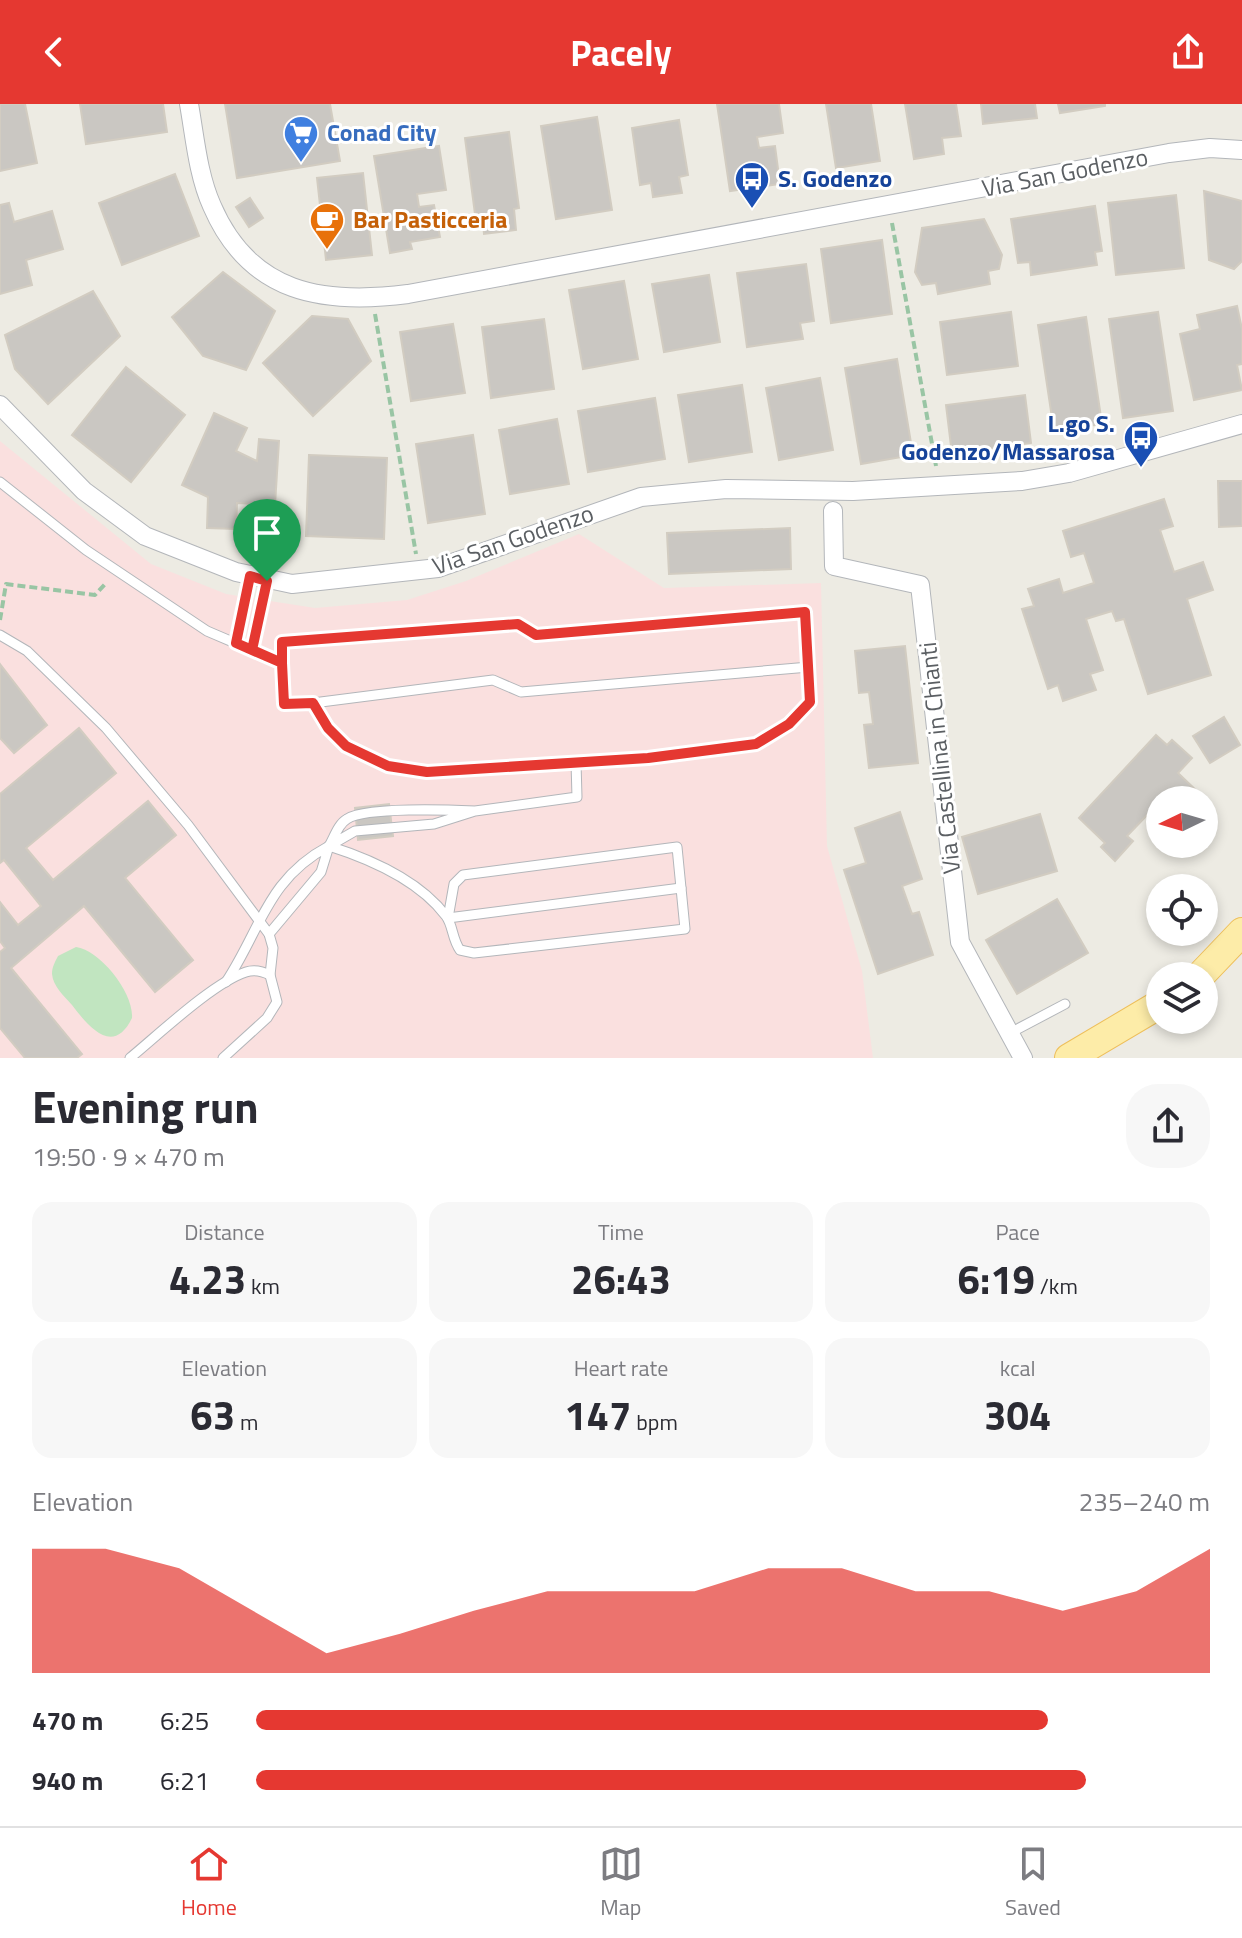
<!DOCTYPE html>
<meta charset="utf-8">
<style>
:root{--surface:#fff;--page:#f7f7f7;--text:#2b2b33;--muted:#7c7c81;--line:#e1e1e2;--accent:#e53831}
body{margin:0;font-family:"Titillium Web",sans-serif;background:var(--page);color:var(--text);height:100vh;display:flex;flex-direction:column;font-size:30px;white-space:nowrap}
*{box-sizing:border-box;margin:0}
p{font-size:26px;color:var(--muted)}
.icon{flex:none;width:44px;height:44px;fill:none;stroke:currentColor;stroke-width:2;stroke-linecap:round;stroke-linejoin:round}
.map{position:relative;height:954px;overflow:hidden}
.details{display:flex;flex-direction:column;background:var(--surface);flex:1}
.details>*{flex:none}
.needle{width:52px;rotate:265deg}
.controls{position:absolute;left:1146px;top:682px;display:grid;gap:16px}
.controls a{display:grid;place-items:center;width:72px;height:72px;border-radius:50%;background:var(--surface);box-shadow:0 4px 12px #0003;font-size:40px}
.pin{position:absolute;display:grid;place-items:center;width:68px;height:68px;color:#fff;margin:-82px -34px;border-radius:50% 50% 50% 0;rotate:-45deg;box-shadow:0 0 8px #0007}
.pin .icon{rotate:45deg}
.round{display:grid;place-items:center;flex:none;width:84px;height:84px;border-radius:32px;background:var(--page)}
.headline{display:flex;align-items:center;justify-content:space-between;height:136px;padding:0 32px}
h1{font-size:44px;font-weight:700;line-height:60px}
.stats{display:grid;grid-template-columns:repeat(3,1fr);gap:12px;height:136px;padding:8px 32px}
.stats div{display:grid;align-content:center;border-radius:20px;background:var(--page);text-align:center}
.stats b{font-size:40px;font-weight:700}
.stats small{font-size:22px;font-weight:400}
.stats p{font-size:22px}
.chart{height:224px;padding:16px 32px}
.chart p{display:flex;justify-content:space-between}
.chart svg{width:100%;height:144px;margin-top:8px;fill:var(--accent);opacity:.7}
ul{padding:0 32px;list-style:none;font-size:26px}
li{display:grid;grid-template-columns:128px 96px 1fr;align-items:center;height:60px}
li i{height:20px;border-radius:10px;background:var(--accent)}
header{display:flex;justify-content:space-between;align-items:center;height:104px;padding:0 32px;background:var(--accent);color:#fff;font-size:36px;font-weight:700}
.tab-bar{display:flex;justify-content:space-around;align-items:center;height:112px;border-top:2px solid var(--line);background:var(--surface);font-size:22px;color:var(--muted)}
.tab-bar a{display:grid;justify-items:center;gap:4px}
.tab-bar .current{color:var(--accent)}
.map>svg:first-child{display:block}
</style>
<header><svg class="icon" aria-label="back" viewBox="0 0 24 24"><path d="M15 5l-7 7 7 7"/></svg>Pacely<svg class="icon" aria-label="share" viewBox="0 0 24 24"><path d="M12 15V3M7 8l5-5 5 5M5 13v7h14v-7"/></svg></header>
<div class="map">
<svg width="1242" height="954" viewBox="0 0 1242 954">
<rect width="100%" height="100%" fill="#edebe3"/>
<!-- medical -->
<path fill="#fae0df" d="M 0,337 L 151,460 L 226,490 L 315,504 L 407,496 L 466,477 L 579,430 L 664,484 L 821,479 L 827,742 L 862,867 L 873,954 L 0,954 Z"/>
<!-- grass -->
<path fill="#c1e5c0" d="M 76,843 C 100,846 134,889 132,914 C 113,953 88,922 72,901 C 64,892 53,882 52,870 C 52,863 55,858 58,852 Z"/>
<!-- building -->
<g fill="#cac7c2" stroke="#d2ccc1" stroke-width="2">
<path d="M 0,0 L 25,0 L 37,59 L 0,67 Z"/>
<path d="M 80,0 L 163,0 L 167,28 L 86,40 Z"/>
<path d="M 225,0 L 330,0 L 340,57 L 237,74 Z"/>
<path d="M 717,0 L 779,0 L 783,29 L 757,33 L 759,44 L 775,42 L 780,80 L 730,87 Z"/>
<path d="M 826,0 L 871,0 L 880,57 L 836,64 Z"/>
<path d="M 905,0 L 956,0 L 961,32 L 942,34 L 944,50 L 914,55 Z"/>
<path d="M 981,0 L 1035,0 L 1037,14 L 983,20 Z"/>
<path d="M 1058,0 L 1105,0 L 1105,2 L 1060,9 Z"/>
<path d="M 597,13 L 612,106 L 556,115 L 541,22 Z"/>
<path d="M 679,16 L 688,71 L 679,73 L 682,89 L 653,93 L 651,79 L 640,81 L 632,24 Z"/>
<path d="M 509,28 L 519,104 L 514,105 L 516,126 L 484,130 L 482,110 L 475,110 L 465,34 Z"/>
<path d="M 439,42 L 446,86 L 417,90 L 419,103 L 434,101 L 440,133 L 410,138 L 412,145 L 390,149 L 374,52 Z"/>
<path d="M 363,69 L 372,151 L 326,156 L 317,74 Z"/>
<path d="M 175,70 L 199,132 L 122,161 L 99,99 Z"/>
<path d="M 1204,87 L 1242,97 L 1242,157 L 1234,165 L 1209,156 Z"/>
<path d="M 1176,91 L 1184,164 L 1116,171 L 1108,99 Z"/>
<path d="M 250,94 L 263,114 L 249,123 L 236,103 Z"/>
<path d="M 9,99 L 14,118 L 52,107 L 63,145 L 26,156 L 32,181 L 0,190 L 0,101 Z"/>
<path d="M 1095,102 L 1102,147 L 1095,148 L 1097,161 L 1031,171 L 1030,158 L 1018,159 L 1011,115 Z"/>
<path d="M 984,115 L 1002,151 L 999,165 L 988,167 L 990,180 L 938,190 L 936,179 L 922,181 L 915,168 L 922,124 Z"/>
<path d="M 882,136 L 892,210 L 831,219 L 821,145 Z"/>
<path d="M 806,160 L 814,217 L 800,219 L 803,235 L 747,243 L 737,169 Z"/>
<path d="M 223,168 L 275,207 L 246,266 L 203,252 L 172,213 Z"/>
<path d="M 709,171 L 720,238 L 664,248 L 652,180 Z"/>
<path d="M 624,177 L 638,255 L 583,265 L 569,186 Z"/>
<path d="M 93,187 L 120,232 L 48,300 L 15,265 L 5,231 Z"/>
<path d="M 1237,202 L 1242,225 L 1242,260 L 1237,261 L 1242,286 L 1194,296 L 1180,230 L 1200,225 L 1197,211 Z"/>
<path d="M 1011,208 L 1018,262 L 947,271 L 940,218 Z"/>
<path d="M 1158,208 L 1173,307 L 1123,314 L 1109,215 Z"/>
<path d="M 312,212 L 348,215 L 371,257 L 313,312 L 263,259 Z"/>
<path d="M 1086,213 L 1102,320 L 1054,327 L 1038,221 Z"/>
<path d="M 544,215 L 554,285 L 491,294 L 482,223 Z"/>
<path d="M 453,220 L 465,289 L 411,297 L 400,228 Z"/>
<path d="M 897,255 L 913,351 L 861,360 L 845,264 Z"/>
<path d="M 126,263 L 185,311 L 131,378 L 72,331 Z"/>
<path d="M 820,274 L 833,346 L 779,356 L 766,284 Z"/>
<path d="M 742,281 L 752,348 L 689,358 L 678,291 Z"/>
<path d="M 1025,291 L 1031,339 L 952,350 L 946,301 Z"/>
<path d="M 655,294 L 665,355 L 588,368 L 578,307 Z"/>
<path d="M 214,309 L 247,324 L 236,347 L 257,357 L 259,335 L 279,337 L 275,401 L 237,399 L 236,425 L 207,424 L 208,393 L 182,381 Z"/>
<path d="M 557,315 L 569,380 L 510,390 L 499,326 Z"/>
<path d="M 473,331 L 485,410 L 428,419 L 416,340 Z"/>
<path d="M 309,351 L 387,354 L 384,435 L 306,432 Z"/>
<path d="M 1218,377 L 1242,377 L 1242,422 L 1219,423 Z"/>
<path d="M 1164,395 L 1173,422 L 1160,426 L 1174,468 L 1203,458 L 1213,486 L 1187,495 L 1211,571 L 1148,590 L 1124,515 L 1116,517 L 1112,507 L 1086,515 L 1103,566 L 1090,570 L 1096,586 L 1063,597 L 1058,581 L 1048,585 L 1022,505 L 1034,502 L 1028,485 L 1059,475 L 1063,489 L 1094,479 L 1084,449 L 1071,453 L 1063,427 Z"/>
<path d="M 790,424 L 791,465 L 669,470 L 667,429 Z"/>
<path d="M 905,542 L 918,659 L 869,664 L 864,621 L 873,620 L 869,588 L 859,589 L 855,547 Z"/>
<path d="M 0,560 L 47,621 L 14,649 L 0,634 Z"/>
<path d="M 1224,613 L 1240,641 L 1210,659 L 1193,632 Z"/>
<path d="M 79,624 L 116,669 L 26,744 L 53,776 L 148,697 L 176,731 L 125,774 L 193,856 L 155,888 L 84,802 L 11,864 L 82,950 L 77,954 L 25,954 L 0,924 L 0,848 L 5,844 L 0,837 L 0,798 L 18,821 L 41,802 L 4,756 L 0,759 L 0,690 Z"/>
<path d="M 1156,631 L 1167,641 L 1172,636 L 1192,654 L 1178,669 L 1203,693 L 1160,696 L 1160,715 L 1151,707 L 1127,732 L 1133,737 L 1115,757 L 1101,743 L 1105,739 L 1079,714 Z"/>
<path d="M 389,700 L 393,732 L 358,736 L 355,704 Z"/>
<path d="M 900,708 L 922,775 L 902,782 L 912,810 L 919,808 L 933,851 L 878,870 L 844,766 L 866,759 L 855,724 Z"/>
<path d="M 1040,710 L 1057,767 L 978,790 L 962,733 Z"/>
<path d="M 1057,795 L 1088,849 L 1017,890 L 986,836 Z"/>
</g>
<g fill="none" stroke-linecap="round" stroke-linejoin="round">
<!-- lane casing -->
<g stroke="#b3b6ba" stroke-width="11">
<g id="lane">
<path d="M 0,378 L 86,446 L 207,527 L 282,559"/>
<path d="M 805,508 L 810,598 L 789,620 L 756,640 L 648,654 L 427,668 L 388,662 L 346,642 L 328,624 L 313,599 L 284,600 L 282,538 L 518,520 L 536,531 Z"/>
<path d="M 0,531 L 27,547 L 106,624 L 188,721 L 269,830 L 273,844 L 270,871 L 277,898 L 267,914 L 223,954"/>
<path d="M 236,539 L 250,472"/>
<path d="M 252,546 L 267,477"/>
<path d="M 313,599 L 493,576 L 521,588 L 809,563"/>
<path d="M 475,707 C 451,706 365,703 347,715 C 338,720 334,734 329,742 L 355,727 L 434,720 L 475,707 L 577,693 L 576,658"/>
<path d="M 329,742 C 370,755 419,776 446,812 C 453,821 452,835 460,846 L 474,849 L 685,825 L 677,743 L 463,771 L 454,780 L 448,814"/>
<path d="M 448,814 L 681,784"/>
<path d="M 226,878 C 261,825 267,775 329,742 L 321,768 L 269,830"/>
<path d="M 1010,929 L 1065,900"/>
<path d="M 130,954 C 158,931 214,878 246,868 C 255,865 262,867 270,871"/>
</g>
</g>
<!-- street casing -->
<g stroke="#b3b6ba" stroke-width="20">
<g id="street">
<path d="M 189,0 C 195,34 198,71 212,102 C 250,190 323,201 408,190 L 1169,49 L 1210,44 L 1242,46"/>
<path d="M 0,301 L 84,387 L 145,432 L 236,468 L 292,480 L 438,464 L 641,393 L 726,385 L 853,387 L 1022,377 L 1069,369 L 1242,320"/>
<path d="M 833,407 L 834,462 L 920,481 L 960,838 L 1023,954"/>
</g>
</g>
<!-- primary casing -->
<g stroke="#eebf5b" stroke-width="30">
<g id="primary">
<path d="M 1200,872 L 1242,828"/>
<path d="M 1069,954 L 1160,900"/>
</g>
</g>
<!-- path -->
<g stroke="#99c5a4" stroke-width="4" stroke-dasharray="8 4" stroke-linecap="butt">
<path d="M 892,119 L 936,362"/>
<path d="M 375,210 L 416,450"/>
<path d="M 0,516 L 6,480 L 95,491 L 107,478"/>
</g>
<!-- lane -->
<use href="#lane" stroke="#fff" stroke-width="9"/>
<!-- street -->
<use href="#street" stroke="#fff" stroke-width="18"/>
<!-- primary -->
<use href="#primary" stroke="#fdeca8" stroke-width="28"/>
</g>
<g fill="none" stroke-linecap="round" stroke-linejoin="round">
<!-- route casing -->
<g stroke="#fff" stroke-width="16">
<path id="route" d="M 267,477 L 250,472 L 236,539 L 282,559 L 284,600 L 313,599 L 328,624 L 346,642 L 388,662 L 427,668 L 648,654 L 756,640 L 789,620 L 810,598 L 805,508 L 536,531 L 518,520 L 282,538 L 282,559 L 252,546 L 267,477"/>
</g>
<!-- route -->
<use href="#route" stroke="#e53831" stroke-width="10"/>
</g>
<!-- icons -->
<defs>
<g id="supermarket-pin" transform="scale(1.8)"><path d="M0 17L-7.5 6A9.5 9.5 0 1 1 7.5 6Z" fill="#3f7fe0" stroke="#fff"/><path d="M-6-5.5h2.5l.6 2H6L4.5 2H-2.5L-4.4-4H-6ZM-1.5 3.2a1.3 1.3 0 1 0 .1 0ZM3 3.2a1.3 1.3 0 1 0 .1 0Z" fill="#fff"/></g>
<g id="bus-pin" transform="scale(1.8)"><path d="M0 17L-7.5 6A9.5 9.5 0 1 1 7.5 6Z" fill="#1a4fb4" stroke="#fff"/><path d="M-5-6H5V4H4V6H2V4H-2V6H-4V4H-5ZM-3.5-4V0h7V-4ZM-3.5 1.2v1.5H-2V1.2ZM2 1.2v1.5H3.5V1.2Z" fill="#fff"/></g>
<g id="cafe-pin" transform="scale(1.8)"><path d="M0 17L-7.5 6A9.5 9.5 0 1 1 7.5 6Z" fill="#e8710a" stroke="#fff"/><path d="M-5.5-4.5H6V0H3Q3 3.5 0 3.5H-2.5Q-5.5 3.5-5.5 0ZM3-3.2v2h1.7v-2ZM-6 4.5H4V6H-6Z" fill="#fff"/></g>
</defs>
<g fill-rule="evenodd">
<use href="#supermarket-pin" x="301" y="29"/>
<use href="#bus-pin" x="752" y="75"/>
<use href="#cafe-pin" x="327" y="116"/>
<use href="#bus-pin" x="1141" y="334"/>
</g>
<g text-anchor="middle" stroke-width="6" stroke-linejoin="round" paint-order="stroke">
<!-- shop labels -->
<g font-size="24" font-weight="bold" fill="#366cbe" stroke="#fff" text-anchor="start">
<text x="327" y="37">Conad City</text>
</g>
<!-- street labels -->
<g font-size="24" fill="#5b5f63" stroke="#fff">
<text transform="translate(1065 69) rotate(-11)" y="8">Via San Godenzo</text>
<text transform="translate(513 436) rotate(-19)" y="8">Via San Godenzo</text>
<text transform="translate(940 654) rotate(-96)" y="8">Via Castellina in Chianti</text>
</g>
<!-- transit labels -->
<g font-size="24" font-weight="bold" fill="#164399" stroke="#fff" text-anchor="start">
<text x="778" y="83">S. Godenzo</text>
<text x="1115" y="328" text-anchor="end">L.go S.<tspan x="1115" dy="28">Godenzo/Massarosa</tspan></text>
</g>
<!-- food labels -->
<g font-size="24" font-weight="bold" fill="#c56008" stroke="#fff" text-anchor="start">
<text x="353" y="124">Bar Pasticceria</text>
</g>
</g>
</svg>
<div class="controls">
<a><svg class="needle" viewBox="-14 -14 28 28"><path d="M0-13l5 13h-10z" fill="#e53935"/><path d="M0 13l5-13h-10z" fill="#7c7c81"/></svg></a>
<a><svg class="icon" aria-label="locate" viewBox="0 0 24 24"><circle cx="12" cy="12" r="6"/><path d="M12 2v4M12 18v4M2 12h4M18 12h4"/></svg></a>
<a><svg class="icon" aria-label="layers" viewBox="0 0 24 24"><path d="M12 4l9 5-9 5-9-5zM3 14l9 5 9-5"/></svg></a>
</div>
<div class="pin" style="left:267px;top:477px;background:#1e9e55"><svg class="icon" aria-label="arrive" viewBox="0 0 24 24"><path d="M6 21V4h12l-3 4 3 4H6"/></svg></div>
</div>
<section class="details">
<div class="headline"><div><h1>Evening run</h1><p>19:50 · 9 × 470 m</p></div><a class="round"><svg class="icon" aria-label="share" viewBox="0 0 24 24"><path d="M12 15V3M7 8l5-5 5 5M5 13v7h14v-7"/></svg></a></div>
<div class="stats">
<div><p>Distance</p><b>4.23<small> km</small></b></div>
<div><p>Time</p><b>26:43</b></div>
<div><p>Pace</p><b>6:19<small> /km</small></b></div>
</div>
<div class="stats">
<div><p>Elevation</p><b>63<small> m</small></b></div>
<div><p>Heart rate</p><b>147<small> bpm</small></b></div>
<div><p>kcal</p><b>304</b></div>
</div>
<div class="chart"><p><span>Elevation</span>235–240 m</p>
<svg viewBox="0 0 160 44" preserveAspectRatio="none"><path d="M0 44V6L10 6L20 12L30 25L40 38L50 32L60 25L70 19L80 19L90 19L100 12L110 12L120 19L130 19L140 25L150 19L160 6V44z"/></svg>
</div>
<ul>
<li><b>470 m</b>6:25<i style="width:83%"></i></li>
<li><b>940 m</b>6:21<i style="width:87%"></i></li>
</ul>
</section>
<nav class="tab-bar">
<a class="current"><svg class="icon" aria-label="home" viewBox="0 0 24 24"><path d="M3 11l9-7 9 7M6 9v11h12V9"/></svg>Home</a>
<a><svg class="icon" aria-label="map" viewBox="0 0 24 24"><path d="M3 6l6-2 6 2 6-2v14l-6 2-6-2-6 2zM9 4v14M15 6v14"/></svg>Map</a>
<a><svg class="icon" aria-label="saved" viewBox="0 0 24 24"><path d="M7 4h10v16l-5-4-5 4z"/></svg>Saved</a>
</nav>
